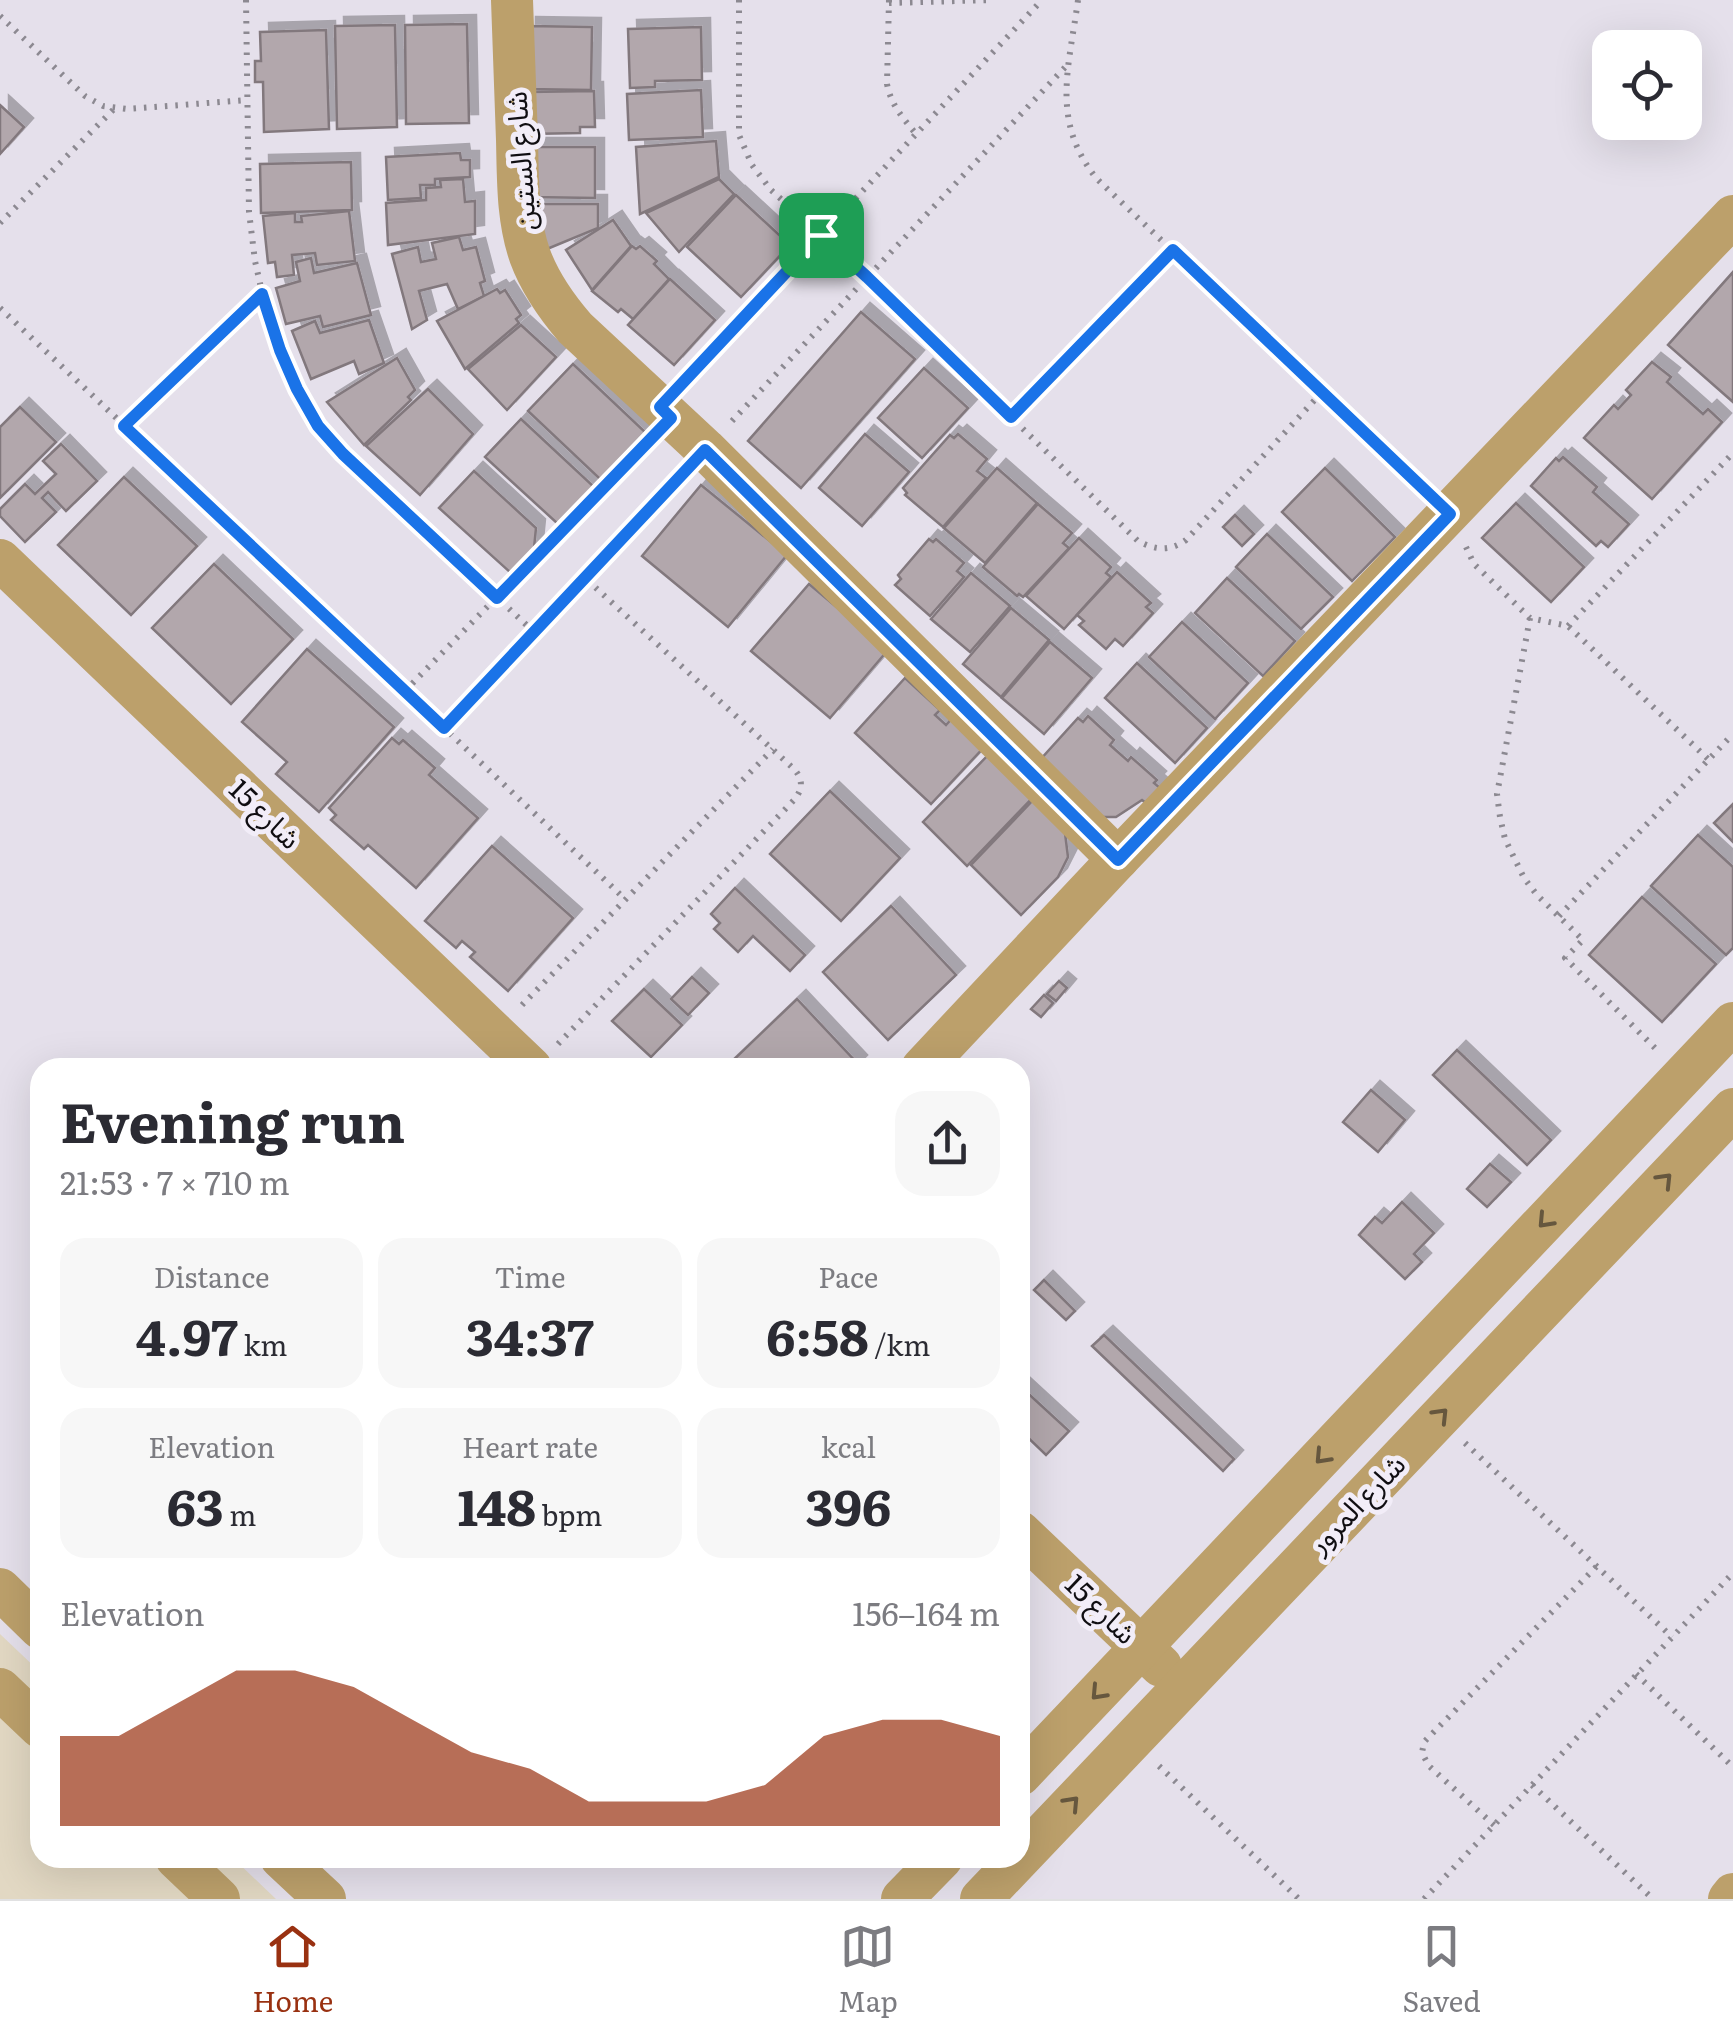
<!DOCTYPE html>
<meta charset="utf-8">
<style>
:root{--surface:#fff;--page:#f7f7f7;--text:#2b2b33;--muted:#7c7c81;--line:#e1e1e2;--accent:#993111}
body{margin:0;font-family:Literata,"Noto Sans Arabic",serif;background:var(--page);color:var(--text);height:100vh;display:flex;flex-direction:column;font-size:38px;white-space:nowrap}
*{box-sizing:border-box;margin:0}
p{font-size:32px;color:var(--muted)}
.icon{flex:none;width:55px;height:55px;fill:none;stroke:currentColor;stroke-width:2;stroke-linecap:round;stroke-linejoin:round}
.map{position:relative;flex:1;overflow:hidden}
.sheet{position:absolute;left:30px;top:1058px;width:1000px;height:810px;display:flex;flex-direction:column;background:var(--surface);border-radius:30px;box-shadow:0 10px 40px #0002}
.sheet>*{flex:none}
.controls{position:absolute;left:1592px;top:30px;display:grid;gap:20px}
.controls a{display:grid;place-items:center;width:110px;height:110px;border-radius:20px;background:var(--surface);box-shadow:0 10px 40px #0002;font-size:50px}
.pin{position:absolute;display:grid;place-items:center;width:85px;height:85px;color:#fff;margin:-42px;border-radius:20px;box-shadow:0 5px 15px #0006}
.round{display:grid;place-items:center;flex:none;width:105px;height:105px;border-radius:30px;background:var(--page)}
.overview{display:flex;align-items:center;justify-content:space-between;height:170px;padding:0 30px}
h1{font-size:55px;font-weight:700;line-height:75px}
.stats{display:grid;grid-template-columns:repeat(3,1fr);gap:15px;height:170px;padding:10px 30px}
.stats div{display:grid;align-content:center;border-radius:25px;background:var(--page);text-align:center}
.stats b{font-size:50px;font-weight:700}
.stats small{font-size:28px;font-weight:400}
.stats p{font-size:28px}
.chart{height:280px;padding:20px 30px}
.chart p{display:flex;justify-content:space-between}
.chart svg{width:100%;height:180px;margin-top:10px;fill:var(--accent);opacity:.7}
.tabs{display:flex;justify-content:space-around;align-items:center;height:140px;border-top:2px solid var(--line);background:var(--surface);font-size:28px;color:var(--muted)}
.tabs a{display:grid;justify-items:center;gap:5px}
.tabs .active{color:var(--accent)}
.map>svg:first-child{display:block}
</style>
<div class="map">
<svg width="1733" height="1899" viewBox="0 0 1733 1899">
<defs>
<filter id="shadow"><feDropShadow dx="9" dy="-9" stdDeviation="0" flood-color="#0004"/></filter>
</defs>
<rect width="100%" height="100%" fill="#e5e0eb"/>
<!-- commercial -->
<path fill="#e2d8c3" d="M 0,1634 L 40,1672 L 40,1858 L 233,1858 L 276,1899 L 0,1899 Z"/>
<!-- building -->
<g fill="#b2a7ac" stroke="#82787d" stroke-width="2.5" filter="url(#shadow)">
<path d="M 467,24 L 469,123 L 406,124 L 405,25 Z"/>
<path d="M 395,25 L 397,127 L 337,129 L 335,26 Z"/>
<path d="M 527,26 L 592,27 L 591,90 L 526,89 Z"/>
<path d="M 701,27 L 702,80 L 655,81 L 655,87 L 630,88 L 628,29 Z"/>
<path d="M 326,30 L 329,129 L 264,132 L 263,82 L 255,82 L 255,61 L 261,61 L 260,32 Z"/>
<path d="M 701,90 L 703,137 L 629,140 L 627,94 Z"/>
<path d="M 594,91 L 595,127 L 580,127 L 580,133 L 529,134 L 528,92 Z"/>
<path d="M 0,105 L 24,127 L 0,154 Z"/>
<path d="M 716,141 L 719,177 L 640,214 L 636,147 Z"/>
<path d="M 531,147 L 595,147 L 595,198 L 531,197 Z"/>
<path d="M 460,153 L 461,160 L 470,160 L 470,177 L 435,179 L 435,185 L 420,185 L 421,198 L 388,200 L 386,157 Z"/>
<path d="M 351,162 L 352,210 L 261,213 L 260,164 Z"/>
<path d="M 463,179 L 465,202 L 475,201 L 475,234 L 388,245 L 386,203 L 426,200 L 426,188 L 441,187 L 440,180 Z"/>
<path d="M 719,179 L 734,194 L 679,252 L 646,213 Z"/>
<path d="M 736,195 L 790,245 L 741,297 L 687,247 Z"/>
<path d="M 531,204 L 598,204 L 598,228 L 547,249 Z"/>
<path d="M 349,211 L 355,261 L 317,265 L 315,253 L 292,255 L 294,275 L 277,277 L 275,262 L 268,263 L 263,216 L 295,213 L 295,222 L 302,222 L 301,216 Z"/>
<path d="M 613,220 L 631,246 L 592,290 L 566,250 Z"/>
<path d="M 459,237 L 463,250 L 476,247 L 485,281 L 480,283 L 484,296 L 458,309 L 447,284 L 419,291 L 427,320 L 412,329 L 392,254 L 418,247 L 421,262 L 436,259 L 432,243 Z"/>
<path d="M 632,246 L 636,249 L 640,246 L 657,261 L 654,264 L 669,279 L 633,319 L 621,309 L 618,312 L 592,291 Z"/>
<path d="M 311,258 L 314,273 L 357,263 L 371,315 L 323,327 L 320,316 L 286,324 L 276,288 L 300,281 L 296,262 Z"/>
<path d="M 1733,272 L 1733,402 L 1668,345 Z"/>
<path d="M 670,279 L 715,320 L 674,365 L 628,325 Z"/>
<path d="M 497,289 L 500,293 L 505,290 L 521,315 L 516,319 L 519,323 L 465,369 L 437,321 Z"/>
<path d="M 861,312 L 915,359 L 801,488 L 748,441 Z"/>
<path d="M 369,320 L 384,363 L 359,374 L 354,361 L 311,379 L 292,331 L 315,321 L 320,333 Z"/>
<path d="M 521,325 L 556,357 L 507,410 L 468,369 Z"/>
<path d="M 397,358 L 415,390 L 408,397 L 411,400 L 364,445 L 327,402 Z"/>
<path d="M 1652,362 L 1671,377 L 1667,382 L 1703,414 L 1708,409 L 1722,422 L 1652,499 L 1584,438 L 1614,405 L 1618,409 L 1631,395 L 1626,390 Z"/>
<path d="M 573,364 L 645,432 L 600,479 L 528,411 Z"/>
<path d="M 924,368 L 968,408 L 922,458 L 878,418 Z"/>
<path d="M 428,389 L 473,434 L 420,495 L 366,446 Z"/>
<path d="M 20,407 L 56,442 L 0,498 L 0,427 Z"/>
<path d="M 521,419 L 593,486 L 558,524 L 485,457 Z"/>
<path d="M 865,434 L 909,472 L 862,526 L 819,488 Z"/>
<path d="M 958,434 L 987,459 L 977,471 L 986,478 L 943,527 L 905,495 L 907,493 L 903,488 L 950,435 L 954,438 Z"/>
<path d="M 61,444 L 97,481 L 66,511 L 48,492 L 42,498 L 56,512 L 25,542 L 0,516 L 0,509 L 25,484 L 35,494 L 56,474 L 43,461 Z"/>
<path d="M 1563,457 L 1597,487 L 1593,492 L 1629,524 L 1608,547 L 1601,541 L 1596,546 L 1531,486 L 1556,458 L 1559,461 Z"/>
<path d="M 997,468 L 1037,503 L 985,563 L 944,528 Z"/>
<path d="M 1325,468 L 1395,537 L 1352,581 L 1282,512 Z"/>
<path d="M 474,471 L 536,528 L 534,548 L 511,573 L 439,508 Z"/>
<path d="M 124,477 L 197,546 L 131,615 L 58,545 Z"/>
<path d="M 701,485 L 787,555 L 728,627 L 642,556 Z"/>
<path d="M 1516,503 L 1584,567 L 1551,602 L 1482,538 Z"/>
<path d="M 1038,504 L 1072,533 L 1063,543 L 1069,548 L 1023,597 L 1019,594 L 1017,596 L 983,567 Z"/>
<path d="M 1235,515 L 1254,534 L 1242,546 L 1223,527 Z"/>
<path d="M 1267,534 L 1333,597 L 1301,629 L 1236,567 Z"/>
<path d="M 1079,538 L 1111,567 L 1106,573 L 1111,577 L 1064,629 L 1026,596 Z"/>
<path d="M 929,539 L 933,542 L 936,539 L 964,563 L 957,571 L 964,577 L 930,616 L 895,585 L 901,579 L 898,575 Z"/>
<path d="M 214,564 L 293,639 L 231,704 L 152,628 Z"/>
<path d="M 1117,572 L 1151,603 L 1146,607 L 1153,613 L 1123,646 L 1115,639 L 1106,649 L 1079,625 L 1084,621 L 1077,615 Z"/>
<path d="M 971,573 L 1010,606 L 970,652 L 931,619 Z"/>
<path d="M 1227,578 L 1295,641 L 1263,676 L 1195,613 Z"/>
<path d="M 809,584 L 888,650 L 830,718 L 751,651 Z"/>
<path d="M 1011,608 L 1049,640 L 1001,697 L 963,664 Z"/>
<path d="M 1182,622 L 1248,683 L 1215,719 L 1149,657 Z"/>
<path d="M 1050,642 L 1092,678 L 1044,734 L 1002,698 Z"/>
<path d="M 307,649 L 394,727 L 319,812 L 276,774 L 287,762 L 242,722 Z"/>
<path d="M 1137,663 L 1207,728 L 1175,763 L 1105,698 Z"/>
<path d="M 905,678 L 940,710 L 935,715 L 946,725 L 955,715 L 987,744 L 931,804 L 855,733 Z"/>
<path d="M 1088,716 L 1114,740 L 1110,745 L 1128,761 L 1131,757 L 1157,780 L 1154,783 L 1160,788 L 1146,803 L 1142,800 L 1116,817 L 1101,817 L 1040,760 L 1078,718 L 1083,722 Z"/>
<path d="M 392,738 L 399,744 L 403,740 L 435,768 L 429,775 L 478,818 L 416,888 L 368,845 L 364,849 L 331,820 L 336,815 L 329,808 Z"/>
<path d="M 994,749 L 1038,792 L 967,866 L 923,822 Z"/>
<path d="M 830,791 L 900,858 L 841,921 L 770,854 Z"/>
<path d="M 1037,796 L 1065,833 L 1068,857 L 1058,877 L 1021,915 L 971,865 Z"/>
<path d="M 1733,804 L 1733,842 L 1714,823 Z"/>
<path d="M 1698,835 L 1733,867 L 1733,948 L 1726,955 L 1651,886 Z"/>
<path d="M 492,846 L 573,918 L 508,991 L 470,957 L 475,952 L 462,941 L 456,948 L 425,921 Z"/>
<path d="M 735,888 L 805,955 L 790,971 L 753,936 L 738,952 L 714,929 L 720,923 L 711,914 Z"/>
<path d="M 1642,897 L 1716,964 L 1662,1022 L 1589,955 Z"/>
<path d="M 891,906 L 956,975 L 888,1040 L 823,972 Z"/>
<path d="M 692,977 L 709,993 L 688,1015 L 671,999 Z"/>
<path d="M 1059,981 L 1067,988 L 1056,1001 L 1047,994 Z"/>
<path d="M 644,989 L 682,1025 L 651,1057 L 612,1021 Z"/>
<path d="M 1044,995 L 1053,1003 L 1041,1017 L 1031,1009 Z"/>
<path d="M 797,999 L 858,1064 L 854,1068 L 725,1068 Z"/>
<path d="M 1457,1050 L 1551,1140 L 1527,1165 L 1433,1075 Z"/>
<path d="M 1371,1090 L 1405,1120 L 1378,1152 L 1343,1122 Z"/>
<path d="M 1490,1164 L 1511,1182 L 1487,1207 L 1467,1189 Z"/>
<path d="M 1402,1202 L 1434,1233 L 1414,1254 L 1422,1262 L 1405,1279 L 1359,1235 L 1375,1217 L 1382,1223 Z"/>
<path d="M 1044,1280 L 1075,1311 L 1066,1320 L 1034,1290 Z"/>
<path d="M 1104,1335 L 1234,1459 L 1223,1471 L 1092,1346 Z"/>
<path d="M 1020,1386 L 1069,1431 L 1046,1455 L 1020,1430 Z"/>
</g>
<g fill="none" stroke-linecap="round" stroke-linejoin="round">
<!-- path -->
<g stroke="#8c8991" stroke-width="6" stroke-dasharray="2.5 8" stroke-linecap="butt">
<path d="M 246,0 L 249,212 L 255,261 L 266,310 L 280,350 L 297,389 L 318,426 L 343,454 L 534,632"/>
<path d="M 739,0 L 739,135 L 752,165 L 771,190 L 867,277 L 1138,541 C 1155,550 1169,552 1186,540 L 1322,392"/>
<path d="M 889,0 L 887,84 C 891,105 903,118 916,134"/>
<path d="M 1078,0 C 1069,68 1050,121 1097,179 L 1424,490"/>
<path d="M 889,3 L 991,0"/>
<path d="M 0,16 L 85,96 L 103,106 L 127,109 L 248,100"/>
<path d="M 0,223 L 114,109"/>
<path d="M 0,308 L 625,899"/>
<path d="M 683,382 L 1042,0"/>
<path d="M 1011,417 L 1173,250"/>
<path d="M 732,421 L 1070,62"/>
<path d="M 125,426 L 262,295"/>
<path d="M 1466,547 L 1474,564 L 1530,618 L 1568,626 L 1709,760"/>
<path d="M 1530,618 L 1497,794 L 1500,817 L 1505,839 L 1524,878 L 1537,895 L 1583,940 L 1565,958 L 1657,1050"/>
<path d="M 1568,626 L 1733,453"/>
<path d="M 405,691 L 646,444"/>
<path d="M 443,728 L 679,477"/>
<path d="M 1559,916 L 1733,734"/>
<path d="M 522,1005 L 773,749"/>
<path d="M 558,1044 L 795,799 C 803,788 803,779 794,769 L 585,578"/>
<path d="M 1465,1443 L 1672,1637"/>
<path d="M 1636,1674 L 1733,1767"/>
<path d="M 1159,1766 L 1299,1899"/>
<path d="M 1532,1785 L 1653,1899"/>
<path d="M 1494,1825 L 1429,1766 L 1422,1753 L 1424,1742 L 1597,1566"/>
<path d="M 1424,1899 L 1733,1573"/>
</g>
<!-- minor -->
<g stroke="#bca06b" stroke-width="42">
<path d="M 512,0 C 514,47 515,93 517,140 C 518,179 517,219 530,256 C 540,283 556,306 575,328 L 705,449 L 1118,859"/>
<path d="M 0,560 L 531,1068"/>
<path d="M 922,1068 L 1118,859 L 1733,216"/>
<path d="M 1020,1532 L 1161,1666"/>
<path d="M 0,1589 L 40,1628"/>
<path d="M 0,1689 L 40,1727"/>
<path d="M 1020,1775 L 1733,1023"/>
<path d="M 176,1858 L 219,1899"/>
<path d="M 281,1858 L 325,1899"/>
<path d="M 902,1899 L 942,1858"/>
<path d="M 981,1899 L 1733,1109"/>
<path d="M 1729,1899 L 1733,1894"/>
</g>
</g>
<!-- one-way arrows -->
<defs><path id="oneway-chevron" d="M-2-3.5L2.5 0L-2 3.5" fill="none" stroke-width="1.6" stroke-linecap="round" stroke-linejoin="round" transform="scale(2.5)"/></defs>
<g stroke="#66573e">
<use href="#oneway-chevron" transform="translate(1665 1180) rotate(-46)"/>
<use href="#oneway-chevron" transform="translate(1545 1221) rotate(133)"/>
<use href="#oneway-chevron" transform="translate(1441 1415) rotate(-46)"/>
<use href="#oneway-chevron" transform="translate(1322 1457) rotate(133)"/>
<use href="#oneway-chevron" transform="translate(1098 1693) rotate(133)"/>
<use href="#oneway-chevron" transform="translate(1072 1803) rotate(-47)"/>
</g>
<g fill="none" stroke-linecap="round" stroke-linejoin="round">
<!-- route casing -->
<g stroke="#fff" stroke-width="20">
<path id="route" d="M 821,235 L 867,277 L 1011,417 L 1173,250 L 1450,514 L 1118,860 L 705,450 L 444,728 L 124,426 L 262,294 L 280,350 L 297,389 L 318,426 L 343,454 L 497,598 L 671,418 L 660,407 Z"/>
</g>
<!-- route -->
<use href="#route" stroke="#1a73e8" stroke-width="12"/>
</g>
<g text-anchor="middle" stroke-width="10" stroke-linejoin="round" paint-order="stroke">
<!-- street labels -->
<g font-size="28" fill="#100e12" stroke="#f2edf8">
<text transform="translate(521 161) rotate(-94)" y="10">شارع الستين</text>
<text transform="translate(265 814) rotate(44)" y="10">شارع 15</text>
<text transform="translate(1357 1504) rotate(-46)" y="10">شارع المرور</text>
<text transform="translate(1101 1609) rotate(44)" y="10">شارع 15</text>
</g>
</g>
</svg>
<div class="controls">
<a><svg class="icon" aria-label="locate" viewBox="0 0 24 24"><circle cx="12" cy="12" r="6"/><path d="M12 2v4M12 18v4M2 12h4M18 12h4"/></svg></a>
</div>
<div class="pin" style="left:821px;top:235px;background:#1e9e55"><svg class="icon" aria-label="arrive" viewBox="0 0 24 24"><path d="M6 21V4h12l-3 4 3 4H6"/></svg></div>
<section class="sheet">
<div class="overview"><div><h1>Evening run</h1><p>21:53 · 7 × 710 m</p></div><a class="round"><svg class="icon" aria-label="share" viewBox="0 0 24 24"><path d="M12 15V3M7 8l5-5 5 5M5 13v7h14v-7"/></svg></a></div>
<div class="stats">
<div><p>Distance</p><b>4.97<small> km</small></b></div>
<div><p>Time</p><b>34:37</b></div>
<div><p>Pace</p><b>6:58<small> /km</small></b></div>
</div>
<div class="stats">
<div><p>Elevation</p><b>63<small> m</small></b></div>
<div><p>Heart rate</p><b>148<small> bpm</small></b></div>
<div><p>kcal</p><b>396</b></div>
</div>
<div class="chart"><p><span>Elevation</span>156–164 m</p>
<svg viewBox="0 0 160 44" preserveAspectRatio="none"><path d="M0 44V22L10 22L20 14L30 6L40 6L50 10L60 18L70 26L80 30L90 38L100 38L110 38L120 34L130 22L140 18L150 18L160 22V44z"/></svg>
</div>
</section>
</div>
<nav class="tabs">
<a class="active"><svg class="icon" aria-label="home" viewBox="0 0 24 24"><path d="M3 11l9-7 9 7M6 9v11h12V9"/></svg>Home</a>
<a><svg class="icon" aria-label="map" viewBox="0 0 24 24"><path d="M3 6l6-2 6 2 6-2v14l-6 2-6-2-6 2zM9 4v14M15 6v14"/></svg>Map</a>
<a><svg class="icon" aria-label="saved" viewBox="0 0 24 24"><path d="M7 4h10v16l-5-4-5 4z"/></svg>Saved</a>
</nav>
